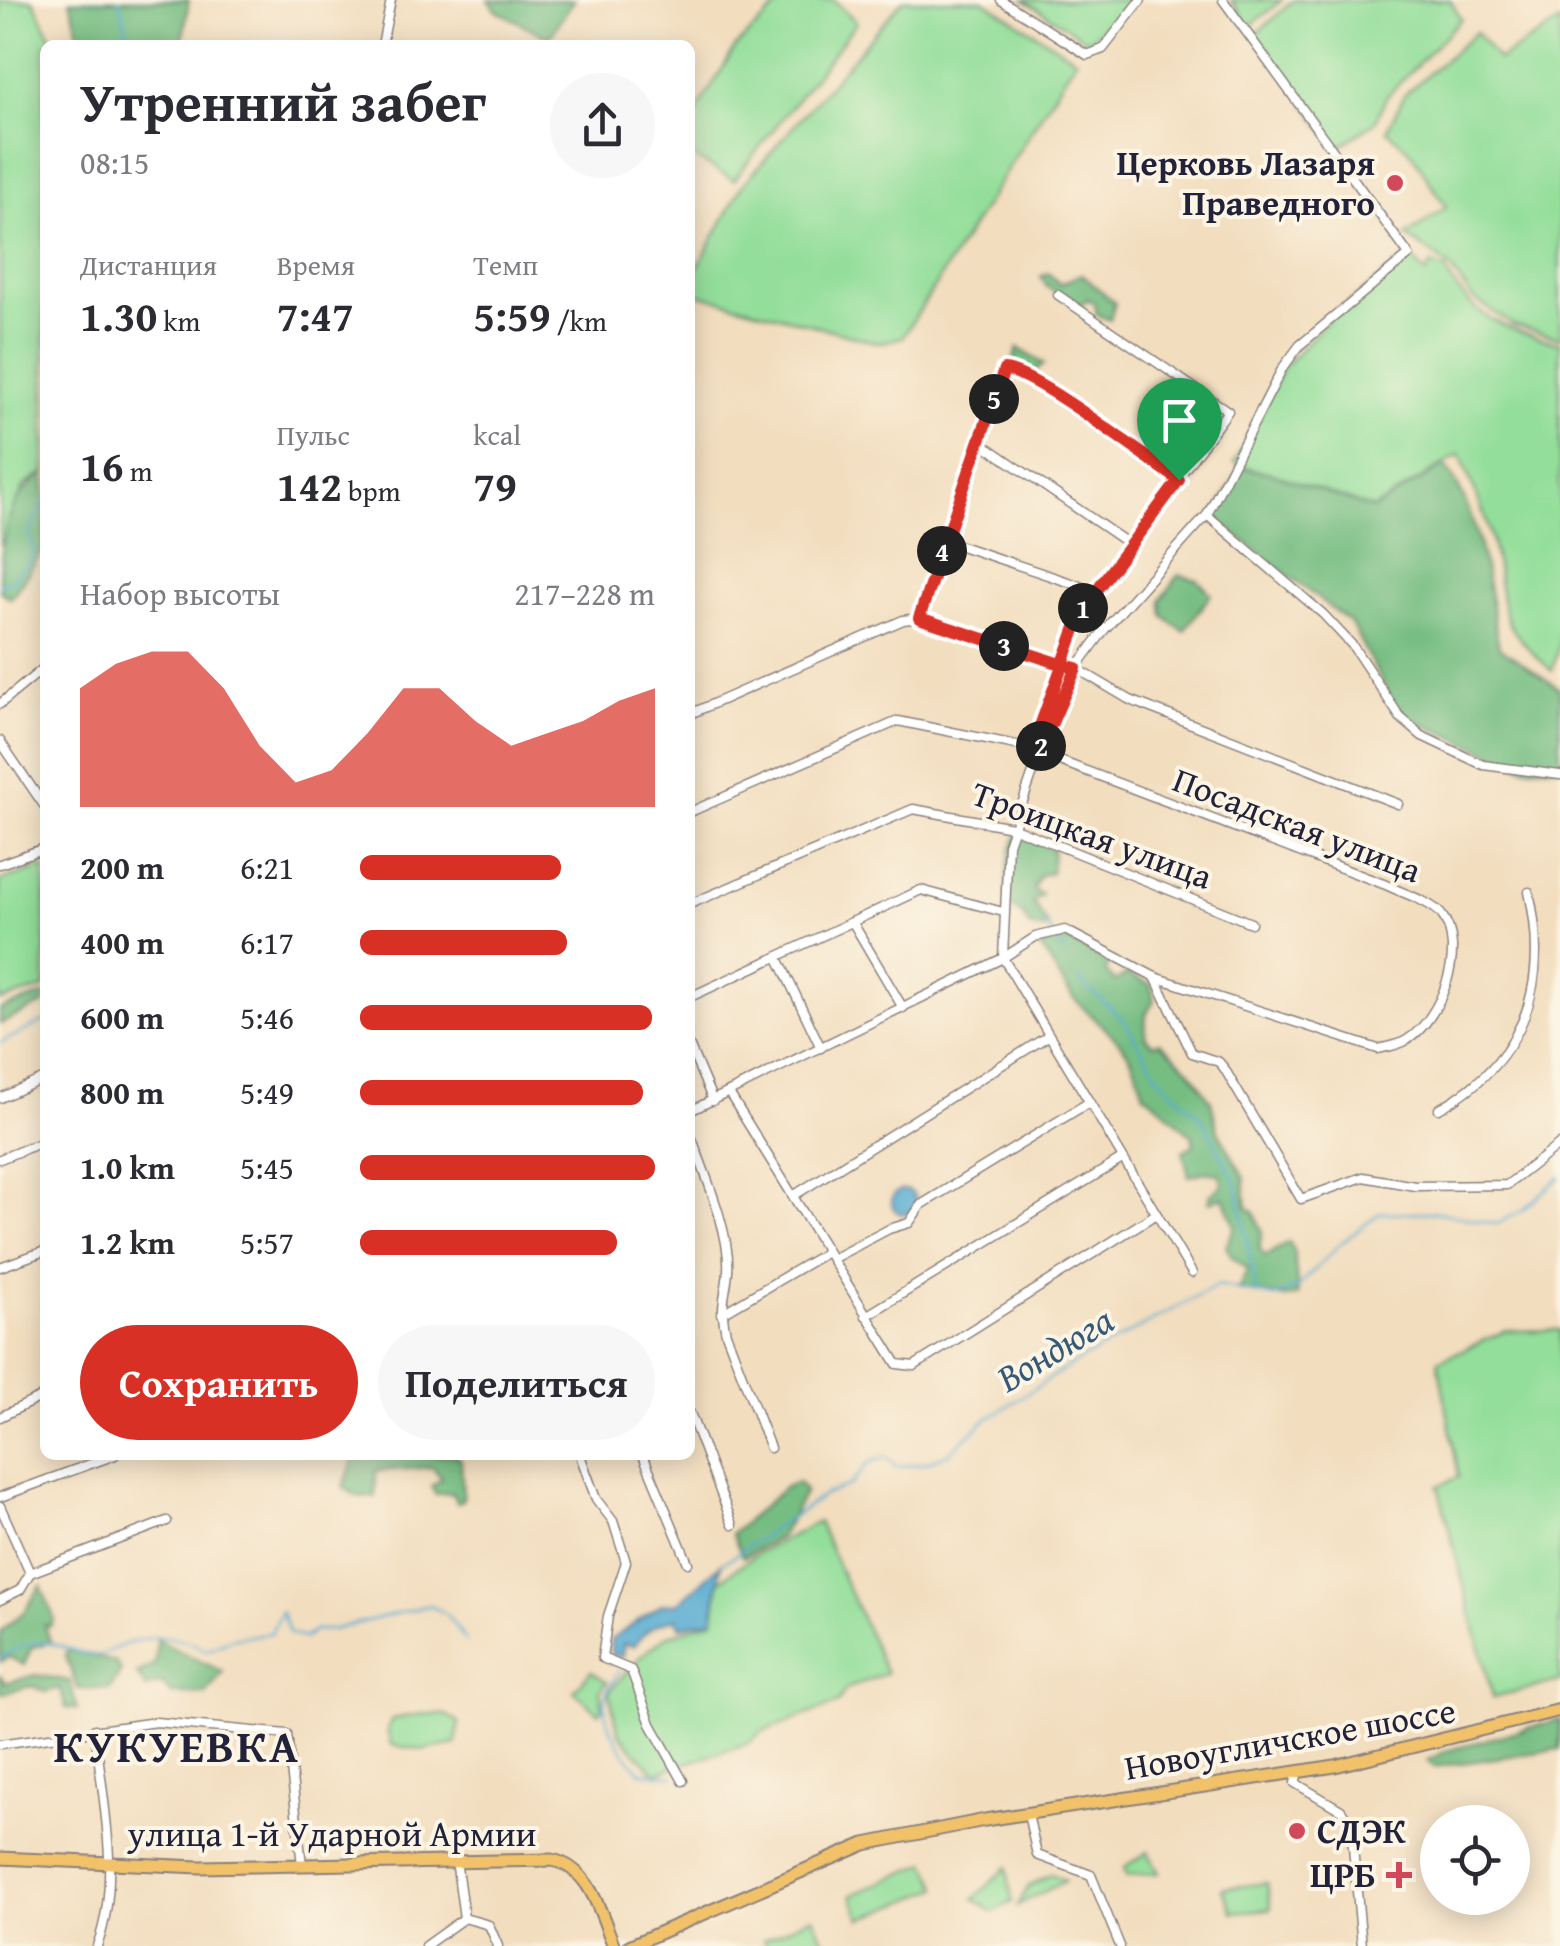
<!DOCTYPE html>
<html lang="ru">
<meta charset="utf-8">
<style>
:root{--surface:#fff;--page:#f7f7f7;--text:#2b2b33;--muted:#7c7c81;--accent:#d93025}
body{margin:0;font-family:"Gentium Book Plus",serif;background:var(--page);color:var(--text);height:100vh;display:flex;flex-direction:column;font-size:38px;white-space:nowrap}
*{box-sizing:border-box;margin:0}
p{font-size:32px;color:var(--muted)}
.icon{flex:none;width:55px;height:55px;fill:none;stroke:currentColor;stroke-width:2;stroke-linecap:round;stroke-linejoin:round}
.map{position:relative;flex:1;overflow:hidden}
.side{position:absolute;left:40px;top:40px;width:655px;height:1420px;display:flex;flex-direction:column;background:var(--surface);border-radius:15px;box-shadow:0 5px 25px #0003}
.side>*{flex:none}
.buttons{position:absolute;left:1420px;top:1805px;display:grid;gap:20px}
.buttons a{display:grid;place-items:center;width:110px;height:110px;border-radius:50%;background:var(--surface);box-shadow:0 5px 25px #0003;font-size:50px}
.pin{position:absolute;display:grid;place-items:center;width:85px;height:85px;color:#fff;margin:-102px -42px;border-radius:50% 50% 50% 0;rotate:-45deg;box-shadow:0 0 10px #0007}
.pin .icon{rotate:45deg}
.km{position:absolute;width:50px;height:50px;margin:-25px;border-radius:50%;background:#222;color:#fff;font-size:28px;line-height:50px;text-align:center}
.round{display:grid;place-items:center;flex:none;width:105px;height:105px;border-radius:52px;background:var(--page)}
.head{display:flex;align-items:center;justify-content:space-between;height:170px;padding:0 40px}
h1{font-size:55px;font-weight:700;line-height:75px}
.metrics{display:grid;grid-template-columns:repeat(3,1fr);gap:15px;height:170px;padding:10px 40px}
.metrics div{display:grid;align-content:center}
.metrics b{font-size:42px;font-weight:700}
.metrics small{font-size:28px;font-weight:400}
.metrics p{font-size:28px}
.chart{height:280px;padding:20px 40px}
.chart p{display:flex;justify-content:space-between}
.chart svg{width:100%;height:180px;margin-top:10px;fill:var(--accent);opacity:.7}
.action{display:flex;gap:20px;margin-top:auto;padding:20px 40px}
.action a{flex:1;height:115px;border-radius:60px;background:var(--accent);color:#fff;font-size:40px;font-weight:700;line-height:115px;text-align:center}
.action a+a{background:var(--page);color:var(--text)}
ul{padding:0 40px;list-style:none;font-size:32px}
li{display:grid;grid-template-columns:160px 120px 1fr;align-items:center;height:75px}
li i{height:25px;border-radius:12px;background:var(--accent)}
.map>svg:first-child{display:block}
</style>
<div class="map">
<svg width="1560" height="1946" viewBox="0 0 1560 1946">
<rect width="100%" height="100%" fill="#fcf5e5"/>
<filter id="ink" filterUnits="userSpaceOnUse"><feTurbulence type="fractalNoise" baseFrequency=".01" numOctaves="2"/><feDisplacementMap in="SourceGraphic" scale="20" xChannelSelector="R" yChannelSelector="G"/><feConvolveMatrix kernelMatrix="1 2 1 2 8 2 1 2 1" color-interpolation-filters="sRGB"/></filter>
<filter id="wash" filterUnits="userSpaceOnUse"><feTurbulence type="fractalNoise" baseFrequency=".0048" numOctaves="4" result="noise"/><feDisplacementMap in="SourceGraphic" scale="40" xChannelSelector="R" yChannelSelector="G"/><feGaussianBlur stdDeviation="2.25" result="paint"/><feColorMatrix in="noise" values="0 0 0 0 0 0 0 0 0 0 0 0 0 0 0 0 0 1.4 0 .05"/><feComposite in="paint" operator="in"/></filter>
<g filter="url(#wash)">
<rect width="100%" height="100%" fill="#f2ddbe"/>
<!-- green -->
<g fill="#93de9a" stroke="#5a806a" stroke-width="2.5">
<path d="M 0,0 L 33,0 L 55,45 L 45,45 L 45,472 L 24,486 L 0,546 Z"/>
<path d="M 785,0 L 834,0 L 857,22 L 734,180 L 690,155 L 690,122 L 736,46 Z"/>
<path d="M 903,0 L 983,0 L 1076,59 L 903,337 L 879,343 L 690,292 L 690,281 L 742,186 Z"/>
<path d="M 1024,0 L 1132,0 L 1088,41 Z"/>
<path d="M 1231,0 L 1282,0 L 1249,27 Z"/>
<path d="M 1294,0 L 1450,0 L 1461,19 L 1387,96 L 1375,122 L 1337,149 L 1256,34 Z"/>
<path d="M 1560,22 L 1560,338 L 1513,325 L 1471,297 L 1449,266 L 1406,236 L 1446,207 L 1411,152 L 1387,130 L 1405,94 L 1476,32 L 1498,60 Z"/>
<path d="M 1409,255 L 1426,274 L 1431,265 L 1445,269 C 1468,317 1511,332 1560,343 L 1560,642 L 1552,671 C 1490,615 1509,616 1492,542 C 1486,512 1470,482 1460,454 L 1373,509 L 1234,463 L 1282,369 L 1331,317 Z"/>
<path d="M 45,867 L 45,988 L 0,1001 L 0,881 Z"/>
<path d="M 1560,1330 L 1560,1681 L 1493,1698 L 1438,1486 L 1459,1477 L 1438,1361 L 1505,1331 Z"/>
<path d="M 818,1522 L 886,1673 L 846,1689 L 838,1703 L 761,1732 L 749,1743 L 655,1773 L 619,1734 L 609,1692 L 642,1655 L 668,1635 L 714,1620 L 719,1581 L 756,1554 Z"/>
<path d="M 591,1671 L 607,1682 L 600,1691 L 603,1708 L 599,1713 L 574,1691 Z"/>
<path d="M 422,1714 L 446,1715 L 459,1722 L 456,1744 L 424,1750 L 391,1745 L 387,1729 L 392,1719 Z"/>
<path d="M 1148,1852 L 1159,1873 L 1126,1876 L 1124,1867 Z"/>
<path d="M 927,1863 L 939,1888 L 861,1919 L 852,1895 Z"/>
<path d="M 1007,1867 L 1012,1902 L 993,1912 L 974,1899 Z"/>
<path d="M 1052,1874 L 1065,1881 L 1018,1905 L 1029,1886 Z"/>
<path d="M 1267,1883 L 1271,1909 L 1233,1912 L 1222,1888 Z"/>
<path d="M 813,1916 L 826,1946 L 766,1946 L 763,1940 Z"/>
</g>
<!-- forest -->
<g fill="#76bd82" stroke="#4c705e" stroke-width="2.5">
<path d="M 70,0 L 189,0 L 182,45 L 82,45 Z"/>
<path d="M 489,0 L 574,0 L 549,38 L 496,10 Z"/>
<path d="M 1048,273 L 1060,284 L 1081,274 L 1115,303 L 1110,320 L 1097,315 L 1094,303 L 1087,299 L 1081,306 L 1047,287 L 1041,276 Z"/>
<path d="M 1018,348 L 1044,364 L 1029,376 L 1011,368 Z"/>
<path d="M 1445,465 C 1482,516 1487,586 1499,647 L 1560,689 L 1560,766 L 1523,767 L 1399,714 L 1351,624 L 1214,518 L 1240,467 L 1271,473 L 1373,509 Z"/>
<path d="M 45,474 L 45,548 L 11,598 L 0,591 C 0,548 3,497 45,474 Z"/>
<path d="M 1179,575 L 1198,580 L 1211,594 L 1184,631 L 1163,615 L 1161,600 Z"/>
<path d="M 1019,833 L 1053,850 L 1051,873 L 1040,875 L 1033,890 L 1042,895 L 1033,902 L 1048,925 L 1044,929 L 1030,927 L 1022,914 L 1010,907 C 1004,886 1007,851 1019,833 Z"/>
<path d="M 1065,938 L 1109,962 L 1106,972 L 1115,981 L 1127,974 L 1151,985 L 1154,1000 L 1146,1014 L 1145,1037 L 1153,1044 L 1160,1042 L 1190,1070 L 1211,1101 L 1218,1131 L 1244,1177 L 1247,1208 L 1254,1211 L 1262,1232 L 1259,1248 L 1265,1256 L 1289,1242 L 1294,1250 L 1298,1295 L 1287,1298 L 1238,1290 L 1248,1269 L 1232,1257 L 1226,1246 L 1235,1227 L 1224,1197 L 1209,1202 L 1209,1196 L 1222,1186 L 1220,1174 L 1205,1172 L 1189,1176 L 1183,1151 L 1194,1145 L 1192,1135 C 1174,1122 1164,1105 1144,1094 C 1128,1034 1111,1040 1075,999 C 1063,986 1050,961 1040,946 Z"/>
<path d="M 45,995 L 45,1003 L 0,1024 L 0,1009 Z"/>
<path d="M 356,1455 L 456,1455 L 461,1460 L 463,1499 L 457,1503 L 452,1493 L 435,1494 L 431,1486 L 442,1479 L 433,1467 L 376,1471 L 375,1497 L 357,1496 L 343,1487 Z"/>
<path d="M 798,1482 L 805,1491 L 781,1536 L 743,1557 L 732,1534 L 785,1487 Z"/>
<path d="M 41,1586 L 54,1618 L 51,1626 L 45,1625 L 50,1642 L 31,1648 L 24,1665 L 9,1657 L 0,1662 L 1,1631 L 25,1611 Z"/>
<path d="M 157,1640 L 223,1672 L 206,1694 L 171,1694 L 162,1683 L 146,1688 L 137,1674 L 155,1664 Z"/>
<path d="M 69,1650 L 115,1662 L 121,1671 L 110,1689 L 78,1689 L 65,1655 Z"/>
<path d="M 36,1675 L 70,1681 L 77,1709 L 66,1708 L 60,1688 L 45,1692 L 32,1686 L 0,1694 L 0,1676 L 6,1683 Z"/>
<path d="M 1560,1719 L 1560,1749 L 1434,1767 L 1427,1761 L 1446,1751 Z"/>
</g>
<!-- water -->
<g fill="#54abd1" stroke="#3b6686" stroke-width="2.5">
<circle cx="904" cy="1202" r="12"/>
<path d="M 721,1564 L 713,1619 L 680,1626 L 677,1619 C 656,1622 645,1630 634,1646 L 623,1644 L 623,1657 L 611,1654 L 611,1640 L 662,1604 L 678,1603 Z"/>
</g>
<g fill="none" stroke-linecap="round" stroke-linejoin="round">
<!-- stream -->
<g stroke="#54abd1" stroke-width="2.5">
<path d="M 119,0 L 130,45"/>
<path d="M 0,585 L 11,581 L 35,555 L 29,533 L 45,500"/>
<path d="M 1043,921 L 1065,953"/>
<path d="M 1079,980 L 1123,1019 L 1160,1079 L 1202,1118 L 1237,1184 L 1256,1289"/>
<path d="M 0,1043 L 45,1021"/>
<path d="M 723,1563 L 826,1494 L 850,1486 L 868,1463 L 886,1457 L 896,1467 L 925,1463 L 948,1454 L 984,1421 L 1071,1365 L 1218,1285 L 1275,1297 L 1298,1287 L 1340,1244 L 1380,1213 L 1437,1212 L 1497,1224 L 1523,1210 L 1560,1177"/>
<path d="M 0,1659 C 46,1626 55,1652 100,1656 C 134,1637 171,1628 206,1650 L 234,1638 L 271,1633 L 281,1611 L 290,1634 L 304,1638 L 315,1630 L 331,1630 L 430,1605 L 446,1614 L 466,1641"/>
<path d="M 619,1671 C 616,1679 610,1684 607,1692 C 596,1717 625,1756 641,1772 L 674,1776"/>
</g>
</g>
</g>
<g filter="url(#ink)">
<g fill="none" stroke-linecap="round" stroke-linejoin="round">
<!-- minor casing -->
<g stroke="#8a807c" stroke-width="11">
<g id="minor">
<path d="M 1001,0 L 1087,55 L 1103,49 L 1141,0"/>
<path d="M 382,45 L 391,0"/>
<path d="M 980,442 L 1129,544"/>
<path d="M 1207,515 L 1323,614 L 1352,645 L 1400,717 L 1422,736 L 1483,765 L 1560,775"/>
<path d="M 946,541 L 1095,591"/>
<path d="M 919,618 L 1004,370 L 1014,371 L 1179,480"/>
<path d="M 0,704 L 45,667"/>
<path d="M 690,714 L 903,620 L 919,618 L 1076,668 L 1130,700 L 1398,804"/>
<path d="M 0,741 L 45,807"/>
<path d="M 1032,748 L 1083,607 L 1228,411 L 1058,295"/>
<path d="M 1039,753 L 1386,885 C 1402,893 1430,901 1441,914 C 1468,947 1441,1019 1407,1040 C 1399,1045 1387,1047 1378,1049 L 1155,977 L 1065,930 L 1035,937 L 1003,958 L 1192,1273"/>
<path d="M 690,812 L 898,721 L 1036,749"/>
<path d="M 0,864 L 45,848"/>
<path d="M 690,904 L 913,809 L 1012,827 L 1251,923"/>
<path d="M 853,923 L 903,1008"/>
<path d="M 778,958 L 821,1048"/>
<path d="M 1155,977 L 1192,1053 L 1219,1062 L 1224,1068 L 1301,1199 L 1363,1177 L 1415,1186 L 1507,1185 L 1560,1144"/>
<path d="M 690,997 L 921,890 L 1003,912"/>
<path d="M 690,1047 L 713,1101"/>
<path d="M 729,1093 L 897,1364 L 914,1366 L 1156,1214"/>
<path d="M 0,1098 L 45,1078"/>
<path d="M 1439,1109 C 1524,1061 1550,986 1529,892"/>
<path d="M 690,1111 L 1003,958 L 1008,844 L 1051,721 L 1076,668 L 1105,629 L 1207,515 L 1282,369 L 1300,345 L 1409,255 L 1223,0"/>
<path d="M 690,1133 C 703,1170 731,1233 728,1271 C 726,1297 719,1305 726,1333 L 770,1448"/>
<path d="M 0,1159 L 45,1141"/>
<path d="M 793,1196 L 1048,1036"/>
<path d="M 832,1259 L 889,1229 L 909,1223 L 921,1205 L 1088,1103"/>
<path d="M 0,1267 L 45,1251"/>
<path d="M 721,1314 L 827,1252"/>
<path d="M 866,1316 L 1122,1159"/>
<path d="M 690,1413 L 733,1525"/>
<path d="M 0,1417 L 45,1395"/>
<path d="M 580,1455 L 596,1499 L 613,1521 L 626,1562 L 608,1616 L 602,1658 L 631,1670 L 651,1724 L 683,1781"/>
<path d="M 643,1455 L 688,1563"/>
<path d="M 0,1497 L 115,1455"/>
<path d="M 0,1506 L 30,1573"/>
<path d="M 0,1600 L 20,1590 L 30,1573 L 167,1521"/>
<path d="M 95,1729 C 102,1799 122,1879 97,1946"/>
<path d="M 0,1744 L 156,1722 L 287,1734 L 302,1865"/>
<path d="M 1298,1772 L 1295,1783 L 1341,1810 L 1351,1825 L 1362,1946"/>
<path d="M 1028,1814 L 1037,1855 L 1091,1875 L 1120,1946"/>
<path d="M 456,1860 L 464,1918 L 489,1925 L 498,1946"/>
<path d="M 425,1946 L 464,1918"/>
</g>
</g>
<!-- major casing -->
<g stroke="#8a807c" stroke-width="15">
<g id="major">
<path d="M 0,1858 L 200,1867 L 552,1860 C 591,1868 600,1913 614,1946"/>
<path d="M 629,1946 L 865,1844 L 985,1820 L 1335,1766 L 1560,1710"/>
</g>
</g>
<!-- minor -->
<use href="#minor" stroke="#fff" stroke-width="8"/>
<!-- major -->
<use href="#major" stroke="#f2c26a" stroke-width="11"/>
</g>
</g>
<g fill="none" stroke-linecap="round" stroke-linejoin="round" filter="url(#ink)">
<!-- route casing -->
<g stroke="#fff" stroke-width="20">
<path id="route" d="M 1179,480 L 1083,608 L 1032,748 L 1040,750 L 1076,668 L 1061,664 L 919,618 L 1004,370 C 1032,370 1148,459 1179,480"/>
</g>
<!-- route -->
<use href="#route" stroke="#d93025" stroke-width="12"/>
</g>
<!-- markers -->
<g fill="#d1495b" stroke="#fcf5e5" stroke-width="4">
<circle cx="1395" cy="183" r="10"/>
<circle cx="1297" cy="1831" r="10"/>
<path d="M1394 1860h10v10h10v10h-10v10h-10v-10h-10v-10h10z"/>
</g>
<g text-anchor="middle" stroke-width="8" stroke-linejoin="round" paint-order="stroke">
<!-- poi labels -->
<g font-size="35" font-weight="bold" fill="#22223b" stroke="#fcf5e5" text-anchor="end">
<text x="1375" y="175">Церковь Лазаря<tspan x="1375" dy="40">Праведного</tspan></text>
<text x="1317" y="1843" text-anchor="start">СДЭК</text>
<text x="1376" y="1887">ЦРБ</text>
</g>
<!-- street labels -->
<g font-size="35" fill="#22223b" stroke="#fcf5e5">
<text transform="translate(1297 825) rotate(21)" y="12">Посадская улица</text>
<text transform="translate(1092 835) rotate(20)" y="12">Троицкая улица</text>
<text transform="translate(1290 1739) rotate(-10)" y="12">Новоугличское шоссе</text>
<text x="332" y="1846">улица 1-й Ударной Армии</text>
</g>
<!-- water labels -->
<g font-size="38" font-style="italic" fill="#365977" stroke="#fcf5e5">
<text transform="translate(1055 1349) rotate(-31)" y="13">Вондюга</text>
</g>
<!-- district labels -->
<g font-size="45" font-weight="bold" letter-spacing="2.5" fill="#22223b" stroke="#fcf5e5">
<text x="177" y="1762">КУКУЕВКА</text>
</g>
</g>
</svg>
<div class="buttons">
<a><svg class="icon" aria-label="locate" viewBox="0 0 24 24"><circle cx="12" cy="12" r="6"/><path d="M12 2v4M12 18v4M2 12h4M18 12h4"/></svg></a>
</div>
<div class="pin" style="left:1179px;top:480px;background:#1e9e55"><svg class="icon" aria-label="arrive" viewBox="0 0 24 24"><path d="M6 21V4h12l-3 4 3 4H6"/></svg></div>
<b class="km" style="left:1083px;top:608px">1</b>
<b class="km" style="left:1041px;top:746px">2</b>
<b class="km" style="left:1004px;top:646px">3</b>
<b class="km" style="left:942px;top:551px">4</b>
<b class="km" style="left:994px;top:399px">5</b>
<section class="side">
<div class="head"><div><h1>Утренний забег</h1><p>08:15</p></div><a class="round"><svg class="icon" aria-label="share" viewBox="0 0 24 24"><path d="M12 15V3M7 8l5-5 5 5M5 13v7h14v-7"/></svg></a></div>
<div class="metrics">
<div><p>Дистанция</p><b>1.30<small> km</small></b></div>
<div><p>Время</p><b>7:47</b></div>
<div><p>Темп</p><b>5:59<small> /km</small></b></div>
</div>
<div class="metrics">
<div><b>16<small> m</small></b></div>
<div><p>Пульс</p><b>142<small> bpm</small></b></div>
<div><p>kcal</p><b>79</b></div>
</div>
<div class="chart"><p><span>Набор высоты</span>217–228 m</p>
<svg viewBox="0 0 160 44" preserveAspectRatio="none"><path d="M0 44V15L10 9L20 6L30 6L40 15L50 29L60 38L70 35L80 26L90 15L100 15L110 23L120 29L130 26L140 23L150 18L160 15V44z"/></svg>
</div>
<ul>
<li><b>200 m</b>6:21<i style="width:68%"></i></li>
<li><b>400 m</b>6:17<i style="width:70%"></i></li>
<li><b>600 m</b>5:46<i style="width:99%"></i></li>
<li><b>800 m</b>5:49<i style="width:96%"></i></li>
<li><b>1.0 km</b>5:45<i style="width:100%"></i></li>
<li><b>1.2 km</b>5:57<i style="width:87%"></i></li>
</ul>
<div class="action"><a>Сохранить</a><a>Поделиться</a></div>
</section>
</div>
